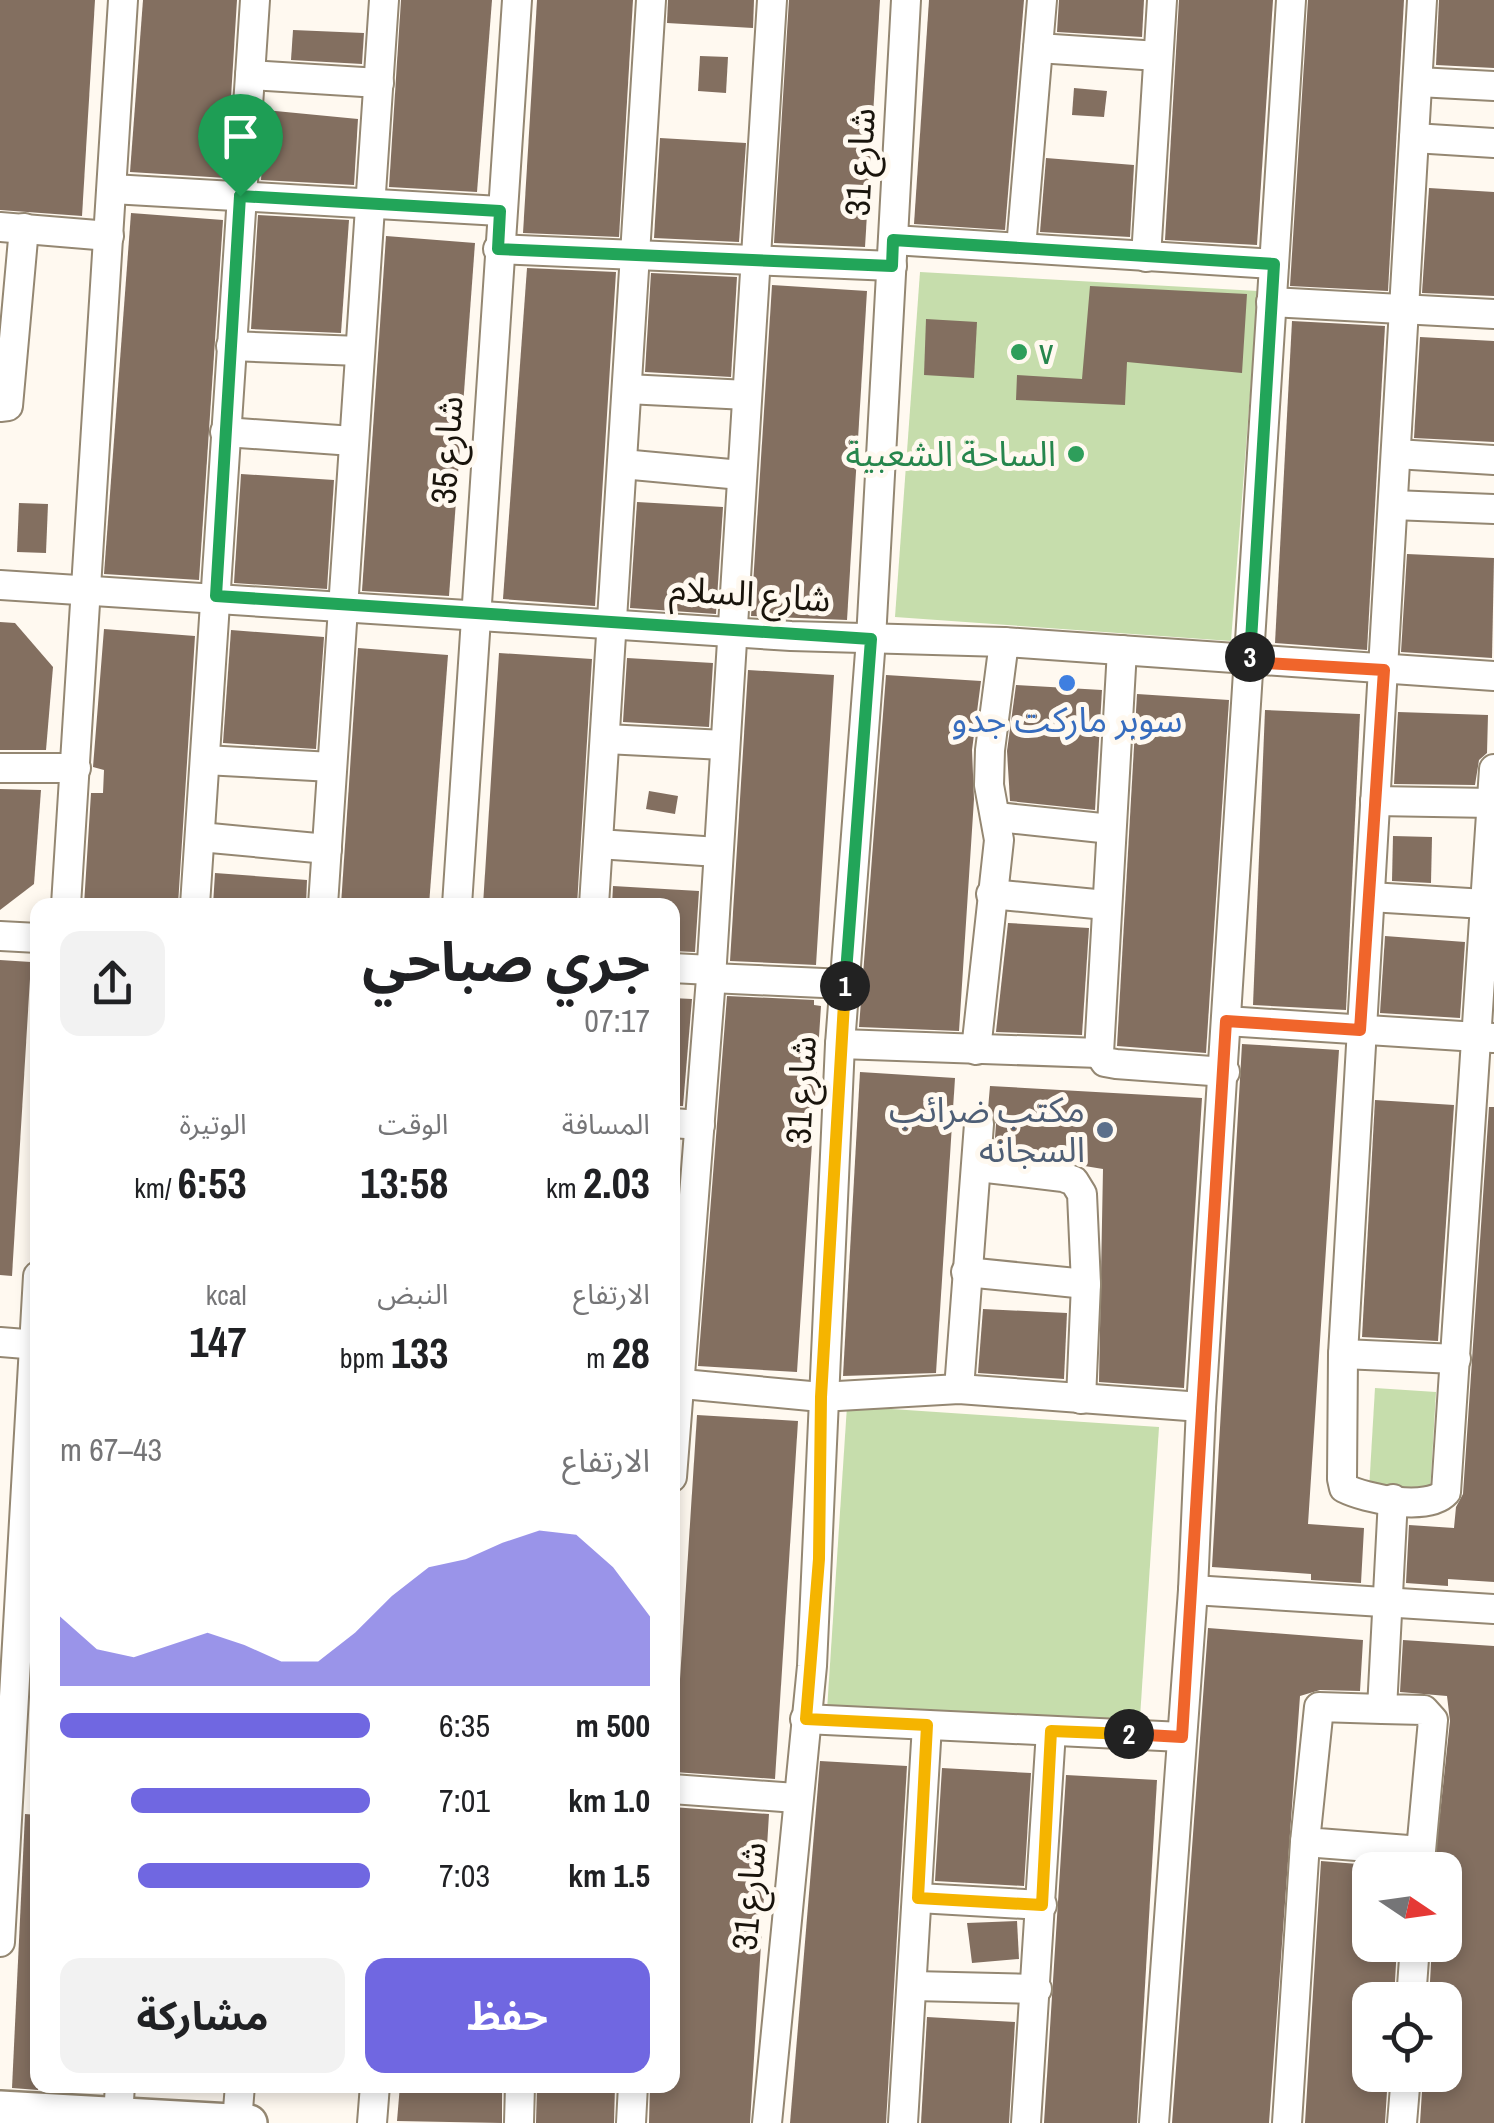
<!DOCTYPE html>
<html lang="ar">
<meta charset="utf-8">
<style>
:root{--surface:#fff;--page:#f2f2f2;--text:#202124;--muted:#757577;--accent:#7067e1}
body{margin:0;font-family:"Archivo Narrow","Noto Sans Arabic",sans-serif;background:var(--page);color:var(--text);direction:rtl;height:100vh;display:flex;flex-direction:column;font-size:38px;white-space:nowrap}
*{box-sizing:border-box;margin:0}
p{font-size:32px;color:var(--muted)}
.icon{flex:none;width:55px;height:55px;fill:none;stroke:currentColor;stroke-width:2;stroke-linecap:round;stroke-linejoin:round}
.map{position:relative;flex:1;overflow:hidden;direction:ltr}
.panel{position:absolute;left:30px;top:898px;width:650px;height:1195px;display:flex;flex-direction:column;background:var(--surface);border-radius:20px;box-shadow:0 5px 15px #0003;direction:rtl}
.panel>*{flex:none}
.needle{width:65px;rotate:103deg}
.fabs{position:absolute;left:1352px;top:1852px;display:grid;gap:20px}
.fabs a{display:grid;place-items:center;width:110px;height:110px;border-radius:20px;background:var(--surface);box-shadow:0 5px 15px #0003;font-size:50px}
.pin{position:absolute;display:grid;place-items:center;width:85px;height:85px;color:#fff;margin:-102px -42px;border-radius:50% 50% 50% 0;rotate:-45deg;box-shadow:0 0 10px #0007}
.pin .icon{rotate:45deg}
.km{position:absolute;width:50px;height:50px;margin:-25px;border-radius:50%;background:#222;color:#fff;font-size:28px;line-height:50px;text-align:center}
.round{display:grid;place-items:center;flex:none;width:105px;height:105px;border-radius:20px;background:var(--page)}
.summary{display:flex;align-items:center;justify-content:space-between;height:170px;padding:0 30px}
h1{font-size:55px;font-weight:700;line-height:75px}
.metrics{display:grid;grid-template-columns:repeat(3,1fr);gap:15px;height:170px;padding:10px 30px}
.metrics div{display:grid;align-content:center}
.metrics b{font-size:42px;font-weight:700}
.metrics small{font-size:28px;font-weight:400}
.metrics p{font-size:28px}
.chart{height:280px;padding:20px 30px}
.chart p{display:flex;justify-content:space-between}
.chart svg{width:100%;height:180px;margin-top:10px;fill:var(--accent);opacity:.7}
.action{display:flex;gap:20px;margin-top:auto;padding:20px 30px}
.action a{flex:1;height:115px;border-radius:20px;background:var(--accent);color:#fff;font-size:40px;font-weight:700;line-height:115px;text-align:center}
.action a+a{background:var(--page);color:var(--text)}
ul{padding:0 30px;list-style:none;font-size:32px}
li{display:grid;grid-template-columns:160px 120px 1fr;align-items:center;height:75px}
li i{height:25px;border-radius:12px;background:var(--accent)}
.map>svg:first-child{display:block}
</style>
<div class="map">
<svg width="1494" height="2123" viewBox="0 0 1494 2123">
<rect width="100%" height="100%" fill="#fff9f0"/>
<!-- green -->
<g fill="#c6ddac">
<path d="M 920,272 L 1258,291 L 1231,641 L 895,617 Z"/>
<path d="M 1375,1388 L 1436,1392 L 1430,1493 L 1369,1490 Z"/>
<path d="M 847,1406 L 1159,1427 L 1139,1733 L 827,1710 Z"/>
</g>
<!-- building -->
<g fill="#836f60">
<path d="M 0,0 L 95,0 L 82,216 L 0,210 Z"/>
<path d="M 143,0 L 237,0 L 226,178 L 130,172 Z"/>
<path d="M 401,0 L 492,0 L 477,192 L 389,187 Z"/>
<path d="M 537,0 L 633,0 L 619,237 L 523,233 Z"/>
<path d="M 668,0 L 754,0 L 753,28 L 667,23 Z"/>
<path d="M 789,0 L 880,0 L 865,247 L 774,243 Z"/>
<path d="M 929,0 L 1024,0 L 1005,230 L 914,224 Z"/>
<path d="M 1059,0 L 1144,0 L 1142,37 L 1057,32 Z"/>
<path d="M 1179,0 L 1273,0 L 1257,245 L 1165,240 Z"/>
<path d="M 1308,0 L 1404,0 L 1388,291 L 1290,286 Z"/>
<path d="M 1439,0 L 1494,0 L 1494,68 L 1436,65 Z"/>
<path d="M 293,30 L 364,33 L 362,64 L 291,60 Z"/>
<path d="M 700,56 L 728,57 L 726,93 L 698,91 Z"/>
<path d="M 1074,88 L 1107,91 L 1104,117 L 1072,115 Z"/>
<path d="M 265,110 L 358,119 L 354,185 L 261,180 Z"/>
<path d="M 660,138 L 746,143 L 739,242 L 654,238 Z"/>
<path d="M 1046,158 L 1134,165 L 1130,237 L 1040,232 Z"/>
<path d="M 1429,188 L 1494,192 L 1494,296 L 1422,293 Z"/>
<path d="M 131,213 L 223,220 L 199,580 L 104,574 Z"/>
<path d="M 258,215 L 349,220 L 341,333 L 251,329 Z"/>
<path d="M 386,236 L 475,243 L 449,596 L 362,591 Z"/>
<path d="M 527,268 L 616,272 L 595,606 L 503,599 Z"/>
<path d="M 651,273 L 737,277 L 731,377 L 645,372 Z"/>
<path d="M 772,285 L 867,291 L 847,620 L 751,616 Z"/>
<path d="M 1090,286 L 1247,294 L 1242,373 L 1127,362 L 1125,405 L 1016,400 L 1017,375 L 1082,379 Z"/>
<path d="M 926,319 L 977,322 L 974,378 L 924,375 Z"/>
<path d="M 1292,321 L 1385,326 L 1367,650 L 1275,643 Z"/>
<path d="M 1420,337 L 1494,341 L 1494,442 L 1414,438 Z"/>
<path d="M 241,474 L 334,480 L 327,589 L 234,583 Z"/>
<path d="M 637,502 L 723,507 L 716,614 L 630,608 Z"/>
<path d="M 19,503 L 48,504 L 46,553 L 17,552 Z"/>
<path d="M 1407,554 L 1494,558 L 1492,658 L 1401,652 Z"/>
<path d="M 0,622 L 15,623 L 53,667 L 46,750 L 0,750 Z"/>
<path d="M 104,629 L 195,636 L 178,905 L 84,905 L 91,793 L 103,793 L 104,770 L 93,767 Z"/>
<path d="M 231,630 L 324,637 L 316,749 L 223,743 Z"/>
<path d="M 358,648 L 448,655 L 429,905 L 341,905 Z"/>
<path d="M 499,653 L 592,659 L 577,905 L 483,905 Z"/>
<path d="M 627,658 L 713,663 L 709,727 L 623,722 Z"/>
<path d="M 748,670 L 834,675 L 816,965 L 730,961 Z"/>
<path d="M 886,675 L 981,681 L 972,750 L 974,799 L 959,1031 L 859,1027 Z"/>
<path d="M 1016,685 L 1102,690 L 1095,810 L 1010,801 L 1007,751 Z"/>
<path d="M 1137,694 L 1229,700 L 1206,1053 L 1117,1046 Z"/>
<path d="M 1265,710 L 1360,714 L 1346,1010 L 1253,1005 Z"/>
<path d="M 1398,712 L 1488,715 L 1487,753 L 1479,760 L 1475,785 L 1394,784 Z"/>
<path d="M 0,789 L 41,790 L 34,884 L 0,910 Z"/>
<path d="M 649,791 L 678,796 L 675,814 L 646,809 Z"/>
<path d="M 1393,836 L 1432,837 L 1431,883 L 1392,881 Z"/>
<path d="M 215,873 L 307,880 L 306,905 L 213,905 Z"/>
<path d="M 613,886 L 699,891 L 695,952 L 672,951 L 672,905 L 612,905 Z"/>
<path d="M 1008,923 L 1089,928 L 1082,1035 L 996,1032 Z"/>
<path d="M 1385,936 L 1465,942 L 1460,1018 L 1380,1013 Z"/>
<path d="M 0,960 L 31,962 L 12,1276 L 0,1275 Z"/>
<path d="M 727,996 L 814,1000 L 814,1005 L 821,1006 L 797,1372 L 698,1366 Z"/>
<path d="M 672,998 L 692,999 L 683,1106 L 672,1106 Z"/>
<path d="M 1242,1044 L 1339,1050 L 1308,1524 L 1364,1528 L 1361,1583 L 1311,1580 L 1311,1574 L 1212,1567 Z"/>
<path d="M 860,1072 L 955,1078 L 936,1373 L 843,1376 Z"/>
<path d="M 990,1086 L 1202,1098 L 1184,1388 L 1099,1382 L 1103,1169 L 994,1151 L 996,1124 L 988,1109 Z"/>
<path d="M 1375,1100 L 1454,1105 L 1438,1341 L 1362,1337 Z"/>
<path d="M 1489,1107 L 1494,1107 L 1494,1582 L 1448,1579 L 1448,1586 L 1406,1583 L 1409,1525 L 1454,1528 L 1456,1507 L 1463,1494 Z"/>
<path d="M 983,1309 L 1067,1313 L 1064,1379 L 978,1373 Z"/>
<path d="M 697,1415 L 798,1421 L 775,1779 L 674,1772 Z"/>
<path d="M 1208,1628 L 1363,1640 L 1360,1691 L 1320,1690 L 1300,1696 L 1269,2123 L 1172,2123 Z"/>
<path d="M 1403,1640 L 1494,1646 L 1494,2123 L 1420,2123 L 1423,2075 L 1445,2075 L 1445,2000 L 1429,2000 L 1432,1945 L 1445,1945 L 1445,1870 L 1434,1870 L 1450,1721 L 1447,1696 L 1400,1692 Z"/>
<path d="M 820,1761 L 907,1766 L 886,2123 L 790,2123 Z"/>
<path d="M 942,1768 L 1031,1773 L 1024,1886 L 935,1881 Z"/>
<path d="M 1066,1775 L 1157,1780 L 1137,2123 L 1044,2123 Z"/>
<path d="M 672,1807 L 769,1814 L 750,2123 L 649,2123 L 650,2085 L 672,2085 Z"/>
<path d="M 25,1814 L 38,1815 L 38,2090 L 12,2088 Z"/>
<path d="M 1321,1861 L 1370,1865 L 1370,1945 L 1397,1945 L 1394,2000 L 1370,2000 L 1370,2075 L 1388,2075 L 1385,2123 L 1305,2123 Z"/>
<path d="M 1017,1921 L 1019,1959 L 972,1963 L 967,1923 Z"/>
<path d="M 927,2017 L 1015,2022 L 1009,2123 L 921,2123 Z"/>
<path d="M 400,2085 L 502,2085 L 502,2123 L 397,2121 Z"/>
<path d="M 537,2085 L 615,2085 L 614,2123 L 536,2123 Z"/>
</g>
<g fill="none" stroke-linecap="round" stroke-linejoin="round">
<!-- minor casing -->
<g stroke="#948772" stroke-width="32">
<g id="minor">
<path d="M 1422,0 L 1343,1354 L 1342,1479 L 1344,1488 C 1366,1499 1428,1512 1446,1492 L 1494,769"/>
<path d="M 1038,48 L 1158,56"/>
<path d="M 250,75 L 379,83"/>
<path d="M 1418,82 L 1494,86"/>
<path d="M 1414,138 L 1494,143"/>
<path d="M 112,189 L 500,211"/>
<path d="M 0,227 L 109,236"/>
<path d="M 893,240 L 1274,264"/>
<path d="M 1021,248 L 1042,0"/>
<path d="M 498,249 L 892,266"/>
<path d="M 1146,257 L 1162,0"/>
<path d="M 1271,302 L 1494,314"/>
<path d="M 231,346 L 360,351"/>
<path d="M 627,389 L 747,395"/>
<path d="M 0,407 L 8,406 L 24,228"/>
<path d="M 225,432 L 353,441"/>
<path d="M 1396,454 L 1494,460"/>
<path d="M 622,464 L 741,475"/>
<path d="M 1393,505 L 1494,509"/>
<path d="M 0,585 L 791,636 L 1004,642 L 1494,676"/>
<path d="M 1122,650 L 1099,1053 L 1105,1062 L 1116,1064 L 1225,1072"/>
<path d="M 606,739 L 724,745"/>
<path d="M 205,760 L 332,767"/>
<path d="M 0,768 L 76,768"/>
<path d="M 1375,801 L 1492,803"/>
<path d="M 997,817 L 1111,829"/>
<path d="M 200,837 L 327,849"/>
<path d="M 598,844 L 718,852"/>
<path d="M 991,894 L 1106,905"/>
<path d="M 1370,897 L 1485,904"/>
<path d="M 66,905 L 123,0"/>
<path d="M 195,905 L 255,0"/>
<path d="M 323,905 L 384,0"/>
<path d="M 457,905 L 517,0"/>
<path d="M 594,905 L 651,0"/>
<path d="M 0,936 L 38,938"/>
<path d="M 672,968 L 711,970"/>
<path d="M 711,978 L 845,984"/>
<path d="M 1226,1021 L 1493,1038"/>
<path d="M 840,1044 L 1099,1053"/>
<path d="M 976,1050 L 999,840 L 989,785 L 990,750 L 1004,642"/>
<path d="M 672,1123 L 700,1125"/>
<path d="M 978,1167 L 1063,1177 L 1074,1181 L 1082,1194 L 1086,1284 L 1081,1399"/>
<path d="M 966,1272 L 1086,1284"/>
<path d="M 0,1342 L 38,1345"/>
<path d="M 1343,1354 L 1456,1359"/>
<path d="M 672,1383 L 821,1397 L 959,1389 L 1201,1407"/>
<path d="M 959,1389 L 979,1124"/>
<path d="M 672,1477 L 711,978 L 772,0"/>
<path d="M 1193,1590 L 1494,1609"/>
<path d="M 1382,1709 L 1319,1707 L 1305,1842 L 1421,1851 L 1433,1720 L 1424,1710 L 1382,1709 L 1393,1499"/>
<path d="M 805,1719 L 1182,1737"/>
<path d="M 672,1789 L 796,1798"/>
<path d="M 918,1898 L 1042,1905"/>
<path d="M 0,1942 L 38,1276"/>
<path d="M 913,1986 L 1037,1989"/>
<path d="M 1411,2000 L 1415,1945"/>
<path d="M 118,2116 L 120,2085"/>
<path d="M 237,2122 L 240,2085"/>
<path d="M 372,2123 L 375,2085"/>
<path d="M 519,2123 L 520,2085"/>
<path d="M 631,2123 L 633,2085"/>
<path d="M 767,2123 L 812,1666 L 840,1044 L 871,639 L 906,0"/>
<path d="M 903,2123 L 927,1725"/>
<path d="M 1026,2123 L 1051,1731"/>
<path d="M 1154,2123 L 1193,1590 L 1201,1407 L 1291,0"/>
<path d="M 1287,2123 L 1305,1842"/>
<path d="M 1402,2123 L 1406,2075"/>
</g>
</g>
<!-- major casing -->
<g stroke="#948772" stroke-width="40">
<path id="major" d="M 0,2109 L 249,2123"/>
</g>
<!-- minor -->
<use href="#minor" stroke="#fff" stroke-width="28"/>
<!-- major -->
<use href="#major" stroke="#fff" stroke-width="35"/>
</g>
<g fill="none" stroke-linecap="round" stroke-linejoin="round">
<!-- split-1 casing -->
<g stroke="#fff" stroke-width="20">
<path id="split-1" d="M 240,196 L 216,596 L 871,639 L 845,986"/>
</g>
<!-- split-2 casing -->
<g stroke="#fff" stroke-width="20">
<path id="split-2" d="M 845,986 L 821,1397 L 819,1559 L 806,1719 L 927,1725 L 918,1898 L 1042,1905 L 1051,1731 L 1129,1734"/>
</g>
<!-- split-3 casing -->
<g stroke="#fff" stroke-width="20">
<path id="split-3" d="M 1129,1734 L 1182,1737 L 1226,1021 L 1360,1030 L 1384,670 L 1250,662 L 1250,657"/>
</g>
<!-- split-4 casing -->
<g stroke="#fff" stroke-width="20">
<path id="split-4" d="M 240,196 L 500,211 L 498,249 L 892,266 L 893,240 L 1274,264 L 1250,657"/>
</g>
<!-- split-1 -->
<use href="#split-1" stroke="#22a559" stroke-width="12"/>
<!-- split-2 -->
<use href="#split-2" stroke="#f5b400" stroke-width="12"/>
<!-- split-3 -->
<use href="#split-3" stroke="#f0652b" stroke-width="12"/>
<!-- split-4 -->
<use href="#split-4" stroke="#22a559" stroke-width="12"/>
</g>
<!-- markers -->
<g fill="#2e9e5b" stroke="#fff9f0" stroke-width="4">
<circle cx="1019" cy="352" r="10"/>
<circle cx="1076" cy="454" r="10"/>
</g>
<circle fill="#3f7fe0" stroke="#fff9f0" stroke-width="4" cx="1067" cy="683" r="10"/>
<circle fill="#5c6f8a" stroke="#fff9f0" stroke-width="4" cx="1105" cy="1130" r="10"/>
<g text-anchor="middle" stroke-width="10" stroke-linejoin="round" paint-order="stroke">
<!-- street labels -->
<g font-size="35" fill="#19140c" stroke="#fff9f0">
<text transform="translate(860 162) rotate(-87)" y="12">شارع 31</text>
<text transform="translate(447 450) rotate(-86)" y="12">شارع 35</text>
<text transform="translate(750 594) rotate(4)" y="12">شارع السلام</text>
<text transform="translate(801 1090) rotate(-87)" y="12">شارع 31</text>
<text transform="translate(749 1896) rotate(-85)" y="12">شارع 31</text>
</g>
<!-- leisure labels -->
<g font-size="35" fill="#27864d" stroke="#fff9f0" text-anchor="start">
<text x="1039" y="364">v</text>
<text x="1056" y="466" text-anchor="end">الساحة الشعبية</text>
</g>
<!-- shop labels -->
<g font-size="35" fill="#366cbe" stroke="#fff9f0">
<text x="1067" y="732">سوبر ماركت جدو</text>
</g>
<!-- service labels -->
<g font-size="35" fill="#4e5e75" stroke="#fff9f0" text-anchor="end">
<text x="1085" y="1122">مكتب ضرائب<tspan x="1085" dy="40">السجانه</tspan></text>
</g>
</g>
</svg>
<div class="fabs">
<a><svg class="needle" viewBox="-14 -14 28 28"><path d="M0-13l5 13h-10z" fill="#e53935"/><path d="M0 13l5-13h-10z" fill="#757577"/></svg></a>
<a><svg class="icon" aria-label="locate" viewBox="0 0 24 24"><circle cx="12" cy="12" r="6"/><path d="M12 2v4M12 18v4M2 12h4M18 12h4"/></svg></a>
</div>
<div class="pin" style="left:240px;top:196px;background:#1e9e55"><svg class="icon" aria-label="arrive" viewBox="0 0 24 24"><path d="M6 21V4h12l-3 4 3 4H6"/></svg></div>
<b class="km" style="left:845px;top:986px">1</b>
<b class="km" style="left:1129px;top:1734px">2</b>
<b class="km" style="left:1250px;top:657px">3</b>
<section class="panel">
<div class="summary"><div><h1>جري صباحي</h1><p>07:17</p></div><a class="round"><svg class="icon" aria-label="share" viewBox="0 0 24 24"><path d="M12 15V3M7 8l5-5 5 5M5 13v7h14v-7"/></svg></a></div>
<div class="metrics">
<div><p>المسافة</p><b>2.03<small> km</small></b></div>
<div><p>الوقت</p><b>13:58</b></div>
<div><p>الوتيرة</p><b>6:53<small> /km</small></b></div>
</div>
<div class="metrics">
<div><p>الارتفاع</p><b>28<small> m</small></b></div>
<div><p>النبض</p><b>133<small> bpm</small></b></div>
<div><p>kcal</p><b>147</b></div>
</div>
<div class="chart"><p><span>الارتفاع</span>43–67 m</p>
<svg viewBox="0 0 160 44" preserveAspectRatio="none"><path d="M0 44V27L10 35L20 37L30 34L40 31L50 34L60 38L70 38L80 31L90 22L100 15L110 13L120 9L130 6L140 7L150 15L160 27V44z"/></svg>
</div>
<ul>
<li><b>500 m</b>6:35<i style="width:100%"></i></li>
<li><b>1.0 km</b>7:01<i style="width:77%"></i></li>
<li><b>1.5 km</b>7:03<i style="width:75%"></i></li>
</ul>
<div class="action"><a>حفظ</a><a>مشاركة</a></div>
</section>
</div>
